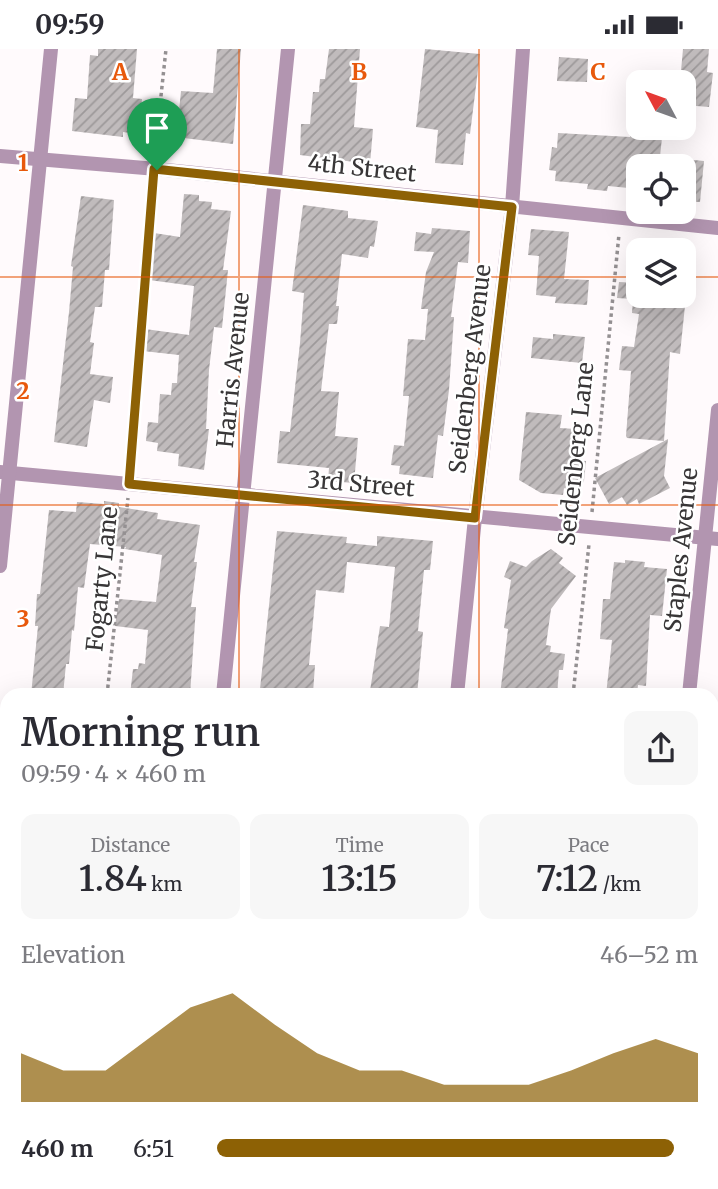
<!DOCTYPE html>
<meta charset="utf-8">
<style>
:root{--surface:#fff;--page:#f7f7f7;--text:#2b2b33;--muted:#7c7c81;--accent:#8d6105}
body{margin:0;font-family:Merriweather,serif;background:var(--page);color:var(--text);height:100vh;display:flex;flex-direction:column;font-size:26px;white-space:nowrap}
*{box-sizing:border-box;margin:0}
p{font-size:23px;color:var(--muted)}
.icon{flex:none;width:38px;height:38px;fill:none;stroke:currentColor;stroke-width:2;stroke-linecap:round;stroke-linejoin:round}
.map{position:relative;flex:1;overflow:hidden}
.drawer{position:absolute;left:0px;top:639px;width:719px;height:502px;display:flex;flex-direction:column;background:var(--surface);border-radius:21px 21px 0 0;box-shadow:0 7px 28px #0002}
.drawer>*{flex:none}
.needle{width:46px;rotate:311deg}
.controls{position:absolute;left:626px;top:21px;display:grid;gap:14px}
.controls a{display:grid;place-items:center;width:70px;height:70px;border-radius:14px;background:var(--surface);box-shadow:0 7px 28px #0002;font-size:35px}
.pin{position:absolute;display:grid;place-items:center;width:60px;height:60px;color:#fff;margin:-72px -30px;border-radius:50% 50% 50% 0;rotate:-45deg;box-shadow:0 0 7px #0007}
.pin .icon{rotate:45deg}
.round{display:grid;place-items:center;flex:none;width:74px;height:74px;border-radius:14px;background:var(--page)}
.summary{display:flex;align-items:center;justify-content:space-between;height:119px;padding:0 21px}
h1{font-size:38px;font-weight:600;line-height:52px}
.stats{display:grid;grid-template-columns:repeat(3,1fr);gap:10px;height:119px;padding:7px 21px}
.stats div{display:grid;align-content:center;border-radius:14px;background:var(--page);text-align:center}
.stats b{font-size:35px;font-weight:600}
.stats small{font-size:19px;font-weight:400}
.stats p{font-size:19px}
.chart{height:196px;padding:14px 21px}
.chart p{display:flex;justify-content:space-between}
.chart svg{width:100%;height:126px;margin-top:7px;fill:var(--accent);opacity:.7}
ul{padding:0 21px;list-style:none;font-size:23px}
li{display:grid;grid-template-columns:112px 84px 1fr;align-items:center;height:52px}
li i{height:18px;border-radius:9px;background:var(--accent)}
.status{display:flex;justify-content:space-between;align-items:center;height:49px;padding:0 35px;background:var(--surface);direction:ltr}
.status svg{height:19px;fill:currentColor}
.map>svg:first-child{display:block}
</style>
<div class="status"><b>09:59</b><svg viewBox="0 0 49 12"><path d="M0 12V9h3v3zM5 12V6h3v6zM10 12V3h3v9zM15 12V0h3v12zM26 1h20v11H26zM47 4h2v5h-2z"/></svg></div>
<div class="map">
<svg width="718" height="1140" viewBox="0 0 718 1140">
<defs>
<pattern id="building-hatch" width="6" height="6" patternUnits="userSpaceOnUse" patternTransform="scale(1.75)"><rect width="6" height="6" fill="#c0bbbc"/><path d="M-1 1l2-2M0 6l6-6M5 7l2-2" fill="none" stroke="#9d999a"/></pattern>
</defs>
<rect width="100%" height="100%" fill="#fffafc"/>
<!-- building -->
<g fill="url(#building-hatch)">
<path d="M 98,0 L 137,0 L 133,49 L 142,50 L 138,85 L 123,83 L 123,88 L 72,82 L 75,49 L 87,50 L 90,6 L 98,7 Z"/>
<path d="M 217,0 L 241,0 L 233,95 L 167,87 L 169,61 L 179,62 L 181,42 L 213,44 Z"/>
<path d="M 329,0 L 360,0 L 354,78 L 373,80 L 370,115 L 300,106 L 301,75 L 310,75 L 313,43 L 319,43 L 320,30 L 325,30 Z"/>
<path d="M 425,0 L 480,5 L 470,85 L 466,84 L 463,116 L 435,114 L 438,81 L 416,78 Z"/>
<path d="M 683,0 L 709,0 L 707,23 L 713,24 L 709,58 L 684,56 L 684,33 L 680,33 Z"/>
<path d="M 559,8 L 588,10 L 587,33 L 557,32 Z"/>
<path d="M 631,79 L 663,79 L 659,117 L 639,117 L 639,140 L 608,137 L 607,142 L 587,140 L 588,135 L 555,132 L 556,122 L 549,121 L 552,98 L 557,99 L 558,84 L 630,88 Z"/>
<path d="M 684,110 L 704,112 L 700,153 L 684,152 Z"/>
<path d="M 184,145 L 199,146 L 199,152 L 212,153 L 211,160 L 231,162 L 223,221 L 228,221 L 222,279 L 214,278 L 209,321 L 206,380 L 209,380 L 204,421 L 178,417 L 179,405 L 157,402 L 158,394 L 146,392 L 148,373 L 158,374 L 160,345 L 171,346 L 172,334 L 177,334 L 179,306 L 143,302 L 145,280 L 189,286 L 194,237 L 149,231 L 154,184 L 180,188 Z"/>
<path d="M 81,147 L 114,151 L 109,221 L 105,221 L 102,258 L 95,258 L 90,293 L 94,294 L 90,325 L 113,328 L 110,354 L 94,351 L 87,398 L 54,393 L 69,263 L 73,218 L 71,217 Z"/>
<path d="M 303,156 L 348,162 L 348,169 L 378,172 L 374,198 L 370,197 L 368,209 L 342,205 L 336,257 L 339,257 L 337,275 L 329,275 L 321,342 L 339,343 L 335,387 L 358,389 L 354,434 L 328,432 L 329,419 L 277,414 L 280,382 L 290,383 L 300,294 L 304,244 L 292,242 Z"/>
<path d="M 432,179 L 470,182 L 468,214 L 458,213 L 451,268 L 454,268 L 449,341 L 443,387 L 438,386 L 433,429 L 399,425 L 400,417 L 391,416 L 394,396 L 404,397 L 409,347 L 403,347 L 408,290 L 425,291 L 428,260 L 421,260 L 426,223 L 434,203 L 414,202 L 416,183 L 431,185 Z"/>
<path d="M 531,180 L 569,183 L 564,230 L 589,231 L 587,256 L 555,254 L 556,248 L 536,246 L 539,207 L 528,206 Z"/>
<path d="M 619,233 L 639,234 L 639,247 L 686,247 L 680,305 L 670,303 L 664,392 L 627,389 L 626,387 L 631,322 L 619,321 L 622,297 L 634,298 L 639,265 L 632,264 L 633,250 L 617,249 Z"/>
<path d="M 553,285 L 585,288 L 582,314 L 531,309 L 533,288 L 553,290 Z"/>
<path d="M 526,363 L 562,366 L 560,379 L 575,380 L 572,411 L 586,412 L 584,432 L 576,446 L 564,439 L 563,446 L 541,444 L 519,431 Z"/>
<path d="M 668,390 L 664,427 L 670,439 L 639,455 L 637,450 L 627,456 L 622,448 L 609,455 L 595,429 Z"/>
<path d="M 104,452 L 119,454 L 119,458 L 158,464 L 157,470 L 200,476 L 194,513 L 197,513 L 191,558 L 196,558 L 190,646 L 130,646 L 133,620 L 138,620 L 139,614 L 145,615 L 148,581 L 115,577 L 119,550 L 156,553 L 162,506 L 125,500 L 126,498 L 90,495 L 84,539 L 78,538 L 74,582 L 72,581 L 69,615 L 66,615 L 63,646 L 31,646 L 38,577 L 35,577 L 37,545 L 40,545 L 49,461 L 76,463 L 77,453 L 104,455 Z"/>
<path d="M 277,482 L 347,488 L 346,494 L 377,497 L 377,487 L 433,492 L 430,521 L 424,521 L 418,582 L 423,583 L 417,646 L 385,646 L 385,643 L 370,642 L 380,577 L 389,578 L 395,518 L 347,513 L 344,544 L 316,541 L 309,616 L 315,616 L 313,644 L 260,640 Z"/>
<path d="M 551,500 L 563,509 L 559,514 L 576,527 L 551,560 L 546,596 L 551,597 L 550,603 L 565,605 L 563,621 L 559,621 L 557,646 L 500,646 L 508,580 L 504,579 L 511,531 L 504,528 L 510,512 L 526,518 L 532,512 Z"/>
<path d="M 625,511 L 645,513 L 644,518 L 667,520 L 662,567 L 650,566 L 646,637 L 638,636 L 637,646 L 606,646 L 612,591 L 600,590 L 603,550 L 610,550 L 614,513 L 625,514 Z"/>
</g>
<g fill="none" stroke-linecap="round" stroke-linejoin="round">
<!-- path -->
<g stroke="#949092" stroke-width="3.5" stroke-dasharray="3.5 3.5" stroke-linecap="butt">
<path d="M 155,103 L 166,0"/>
<path d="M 130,421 L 152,135"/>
<path d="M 592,463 L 619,185"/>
<path d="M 107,646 L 128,449"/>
<path d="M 573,646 L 589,495"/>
<path d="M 52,1140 L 52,1134"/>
</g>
<!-- service -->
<path stroke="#b295b0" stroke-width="12" d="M 520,1140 L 521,1134"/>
<!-- minor -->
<g stroke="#b295b0" stroke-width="14">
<path d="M 0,107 L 157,120 L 718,179"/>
<path d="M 0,423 L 718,490"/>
<path d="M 0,517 L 51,0"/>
<path d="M 223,646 L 288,0"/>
<path d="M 457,646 L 475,469 L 512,158 L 523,0"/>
<path d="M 689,646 L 718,361"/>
<path d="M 0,783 L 7,783"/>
<path d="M 712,852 L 718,852"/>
<path d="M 175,1140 L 175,1134"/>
<path d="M 406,1140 L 406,1134"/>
<path d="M 637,1140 L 638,1134"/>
</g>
</g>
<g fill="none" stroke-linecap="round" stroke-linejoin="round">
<!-- route casing -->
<g stroke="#fff" stroke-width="14">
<path id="route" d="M 154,120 L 512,158 L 475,469 L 129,435 Z"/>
</g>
<!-- route -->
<use href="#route" stroke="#8d6105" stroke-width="9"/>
</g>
<!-- grid -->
<path fill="none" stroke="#e8590c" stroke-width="2" stroke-opacity="0.55" d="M 239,0 L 239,646M 479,0 L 479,646M 0,228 L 639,228M 684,228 L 718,228M 0,456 L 718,456M 0,684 L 7,684M 712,684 L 718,684M 0,912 L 7,912M 712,912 L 718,912M 239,1134 L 239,1140M 479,1134 L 479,1140"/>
<g text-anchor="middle" stroke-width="5" stroke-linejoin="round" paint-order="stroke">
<!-- street labels -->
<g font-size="23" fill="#383637" stroke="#fff">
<text transform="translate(362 119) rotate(6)" y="8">4th Street</text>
<text transform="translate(470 320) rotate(-83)" y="8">Seidenberg Avenue</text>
<text transform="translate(233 321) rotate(-84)" y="8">Harris Avenue</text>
<text transform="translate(576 405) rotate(-84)" y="8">Seidenberg Lane</text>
<text transform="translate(361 435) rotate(5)" y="8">3rd Street</text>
<text transform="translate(681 501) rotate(-84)" y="8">Staples Avenue</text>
<text transform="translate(102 530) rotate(-84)" y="8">Fogarty Lane</text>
</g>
</g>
<g font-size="23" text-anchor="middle" font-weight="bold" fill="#e8590c" stroke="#fff" stroke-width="5" stroke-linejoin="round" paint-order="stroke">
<text x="120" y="31">A</text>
<text x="359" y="31">B</text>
<text x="598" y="31">C</text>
<text x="23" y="122">1</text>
<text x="23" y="350">2</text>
<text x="23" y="578">3</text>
</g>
</svg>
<div class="controls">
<a><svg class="needle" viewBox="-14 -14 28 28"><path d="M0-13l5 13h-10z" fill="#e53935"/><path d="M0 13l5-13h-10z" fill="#7c7c81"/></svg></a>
<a><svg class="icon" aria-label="locate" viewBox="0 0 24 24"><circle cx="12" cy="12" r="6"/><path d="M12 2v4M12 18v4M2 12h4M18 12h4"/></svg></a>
<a><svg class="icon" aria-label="layers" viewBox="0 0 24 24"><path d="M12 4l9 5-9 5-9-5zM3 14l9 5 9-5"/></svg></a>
</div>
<div class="pin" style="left:157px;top:121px;background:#1e9e55"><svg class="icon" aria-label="arrive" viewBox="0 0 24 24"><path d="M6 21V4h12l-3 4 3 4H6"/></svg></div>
<section class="drawer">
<div class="summary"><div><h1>Morning run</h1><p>09:59 · 4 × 460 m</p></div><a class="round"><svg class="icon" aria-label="share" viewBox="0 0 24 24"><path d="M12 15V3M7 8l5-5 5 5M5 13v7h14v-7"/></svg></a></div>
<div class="stats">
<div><p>Distance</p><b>1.84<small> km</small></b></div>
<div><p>Time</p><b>13:15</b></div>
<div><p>Pace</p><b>7:12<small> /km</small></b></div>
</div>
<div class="chart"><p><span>Elevation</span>46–52 m</p>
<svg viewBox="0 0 160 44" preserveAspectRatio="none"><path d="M0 44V27L10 33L20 33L30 22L40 11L50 6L60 17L70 27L80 33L90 33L100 38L110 38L120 38L130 33L140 27L150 22L160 27V44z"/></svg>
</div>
<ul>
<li><b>460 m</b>6:51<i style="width:95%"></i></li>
</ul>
</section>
</div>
